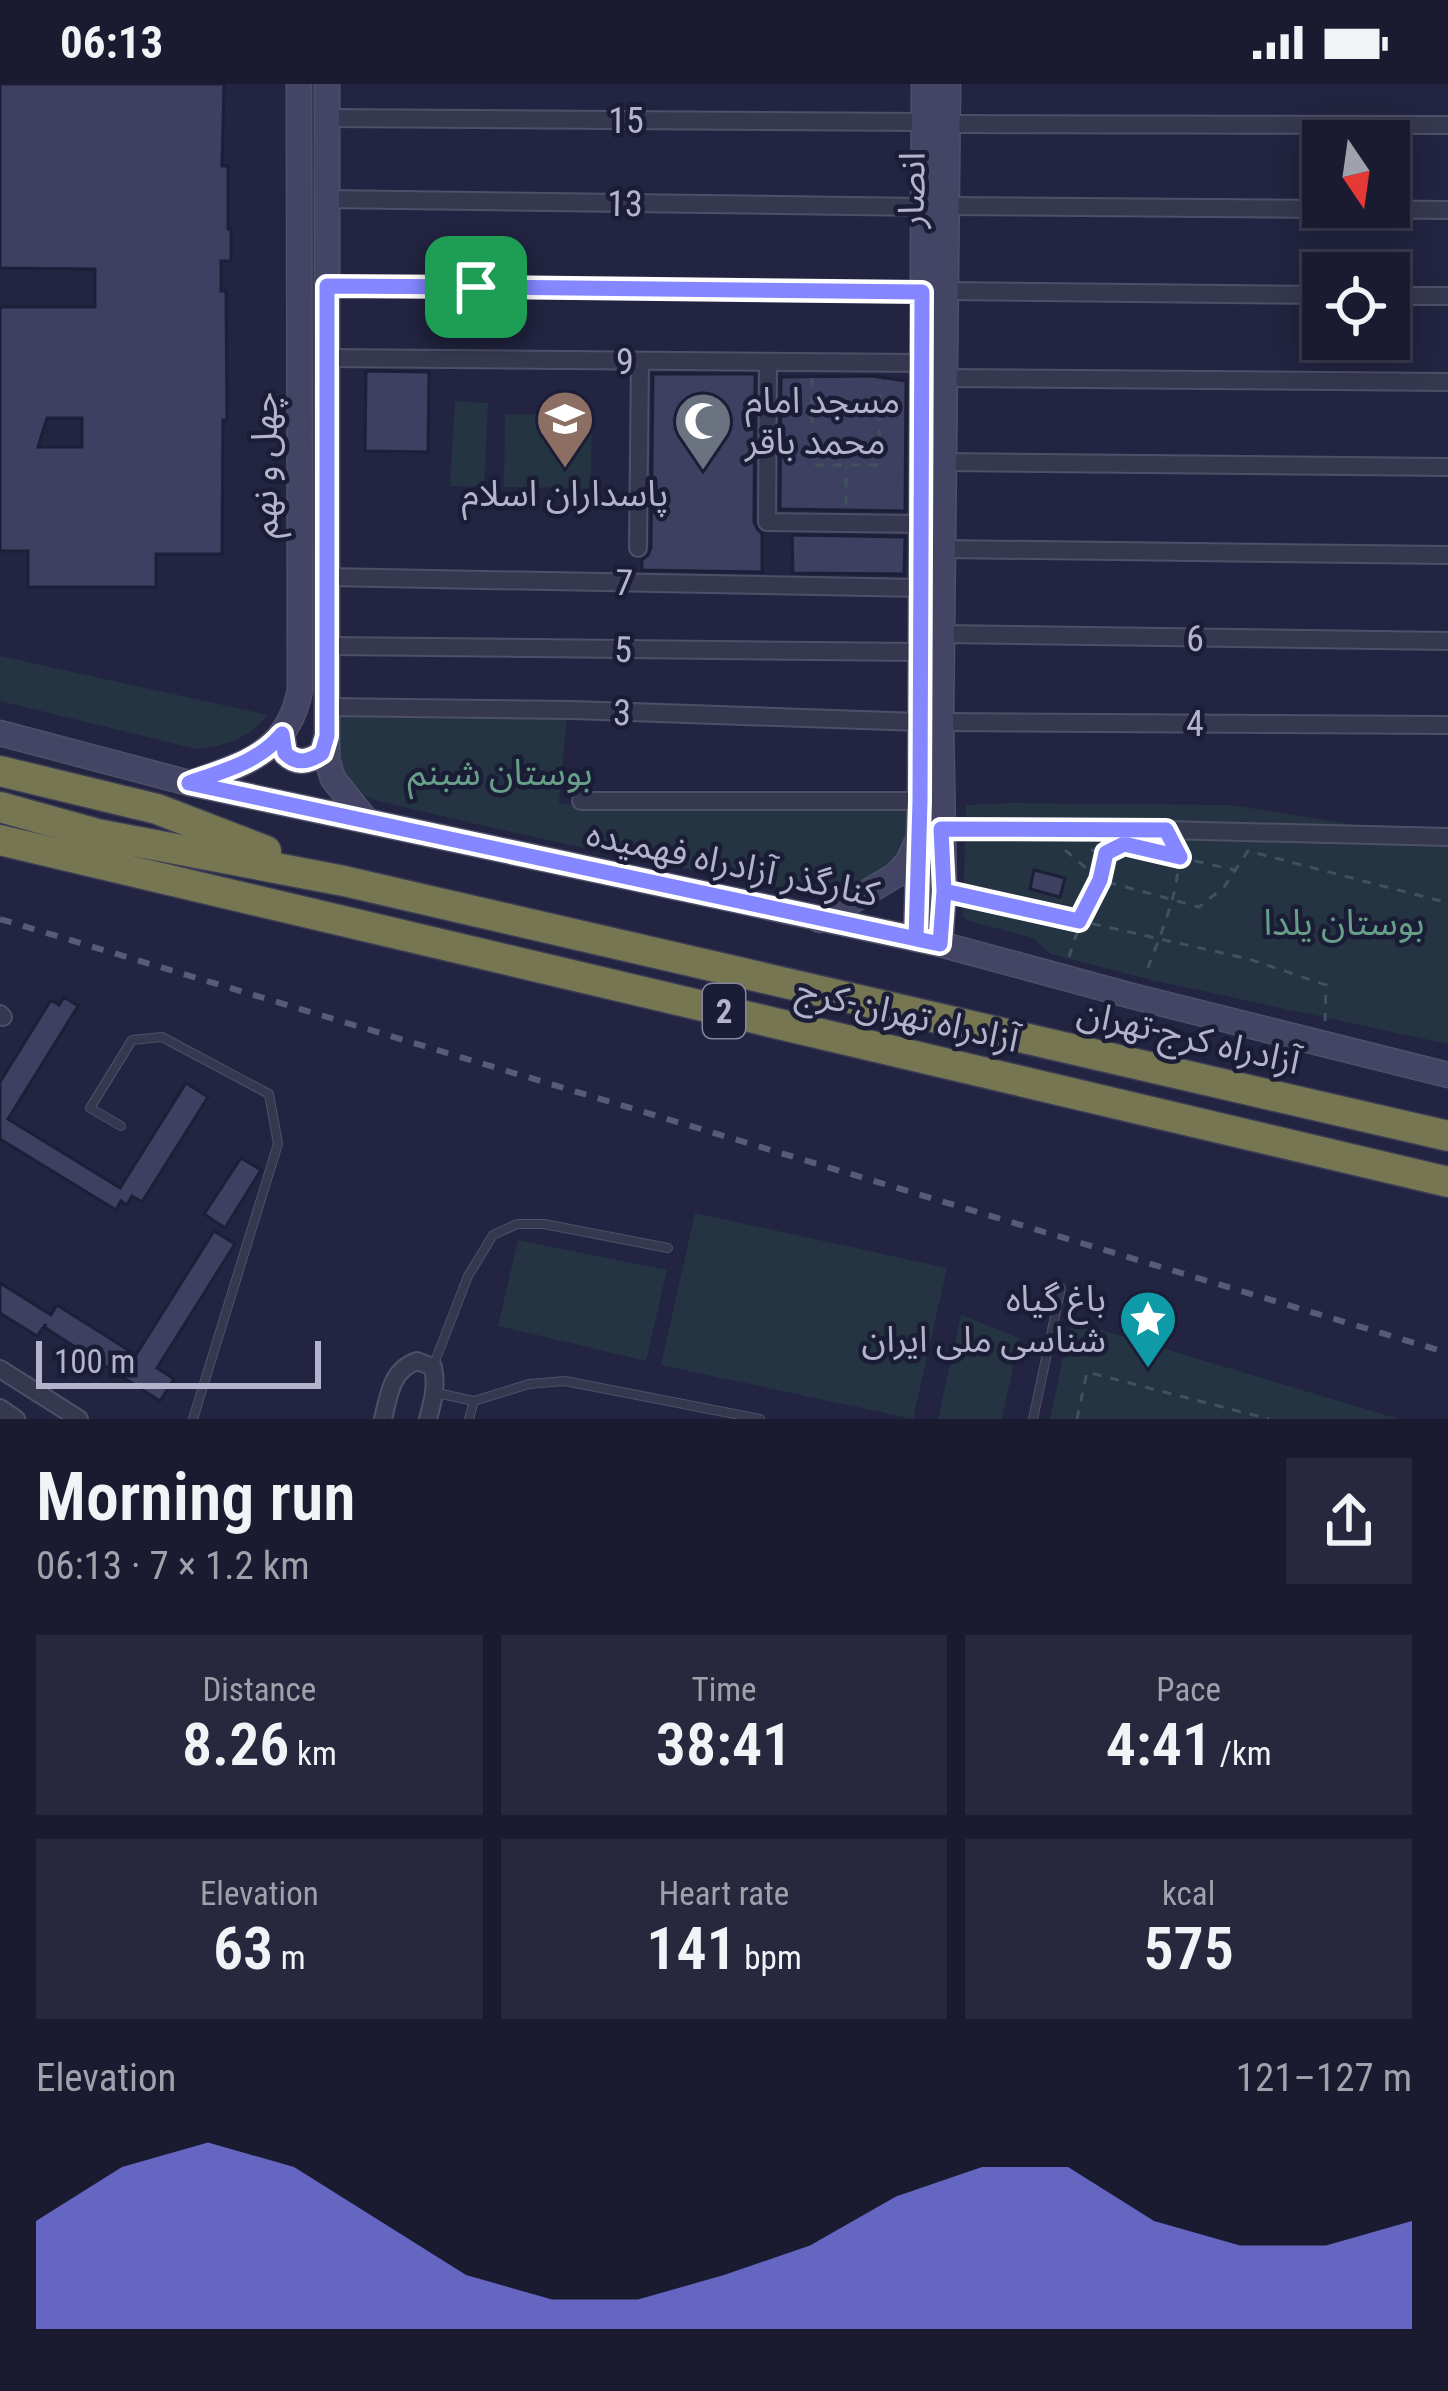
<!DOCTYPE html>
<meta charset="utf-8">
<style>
:root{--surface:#1a1b31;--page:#27283d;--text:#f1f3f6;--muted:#9fa1ab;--line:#38394d;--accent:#8487ff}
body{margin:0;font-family:"Roboto Condensed","Noto Sans Arabic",sans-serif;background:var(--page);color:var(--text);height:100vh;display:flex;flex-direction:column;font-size:45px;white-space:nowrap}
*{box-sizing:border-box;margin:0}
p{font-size:39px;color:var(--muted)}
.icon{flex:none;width:66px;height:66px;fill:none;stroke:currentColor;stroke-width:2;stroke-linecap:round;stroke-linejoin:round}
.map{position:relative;height:1335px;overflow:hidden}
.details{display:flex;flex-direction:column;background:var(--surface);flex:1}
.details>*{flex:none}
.needle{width:78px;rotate:167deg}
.controls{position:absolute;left:1302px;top:36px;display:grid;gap:24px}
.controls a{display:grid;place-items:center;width:108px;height:108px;border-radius:0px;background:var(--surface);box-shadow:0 6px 30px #0003,0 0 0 3px var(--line);font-size:60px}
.scale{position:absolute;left:36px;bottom:30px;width:285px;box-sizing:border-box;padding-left:12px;border:6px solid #b3b3cb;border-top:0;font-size:33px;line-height:42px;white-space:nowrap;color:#b3b3cb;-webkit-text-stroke:9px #1b1d36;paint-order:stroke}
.pin{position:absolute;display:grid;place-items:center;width:102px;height:102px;color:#fff;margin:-51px;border-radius:24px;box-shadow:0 6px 18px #0006}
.round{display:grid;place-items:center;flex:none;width:126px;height:126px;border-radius:0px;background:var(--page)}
.headline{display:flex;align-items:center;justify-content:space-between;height:204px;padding:0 36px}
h1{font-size:66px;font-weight:600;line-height:90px}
.stats{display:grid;grid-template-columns:repeat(3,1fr);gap:18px;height:204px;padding:12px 36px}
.stats div{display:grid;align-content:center;border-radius:0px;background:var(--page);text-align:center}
.stats b{font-size:60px;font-weight:600}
.stats small{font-size:33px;font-weight:400}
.stats p{font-size:33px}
.chart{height:336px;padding:24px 36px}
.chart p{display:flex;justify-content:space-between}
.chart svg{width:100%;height:216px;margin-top:12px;fill:var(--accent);opacity:.7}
.status{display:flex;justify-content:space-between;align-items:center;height:84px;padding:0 60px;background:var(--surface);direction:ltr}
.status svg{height:33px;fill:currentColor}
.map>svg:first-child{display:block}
</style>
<div class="status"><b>06:13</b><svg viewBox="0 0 49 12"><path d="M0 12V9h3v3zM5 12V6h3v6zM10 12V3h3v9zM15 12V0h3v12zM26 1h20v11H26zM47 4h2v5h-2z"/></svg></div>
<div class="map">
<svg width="1448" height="1335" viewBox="0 0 1448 1335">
<rect width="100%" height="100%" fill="#222441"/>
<!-- green -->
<g fill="#243442">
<path d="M 455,317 L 488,319 L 484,403 L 450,402 Z"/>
<path d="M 505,330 L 592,331 L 591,404 L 504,403 Z"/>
<path d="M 0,572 L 268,631 C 248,655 226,662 196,665 L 0,617 Z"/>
<path d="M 529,631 L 567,632 L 559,719 L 589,724 L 913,723 C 912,735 912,748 907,759 C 897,785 862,805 835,808 C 804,812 749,797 717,791 C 604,769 490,744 378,717 C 334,702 337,671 332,632 Z"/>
<path d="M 1008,719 L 1231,721 L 1448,756 L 1448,960 L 1151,896 L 1051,870 L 1033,854 L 969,837 L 963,833 L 966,721 Z"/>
<path d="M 695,1129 L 947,1184 L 913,1335 L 661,1281 Z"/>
<path d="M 518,1156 L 667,1186 L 646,1277 L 498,1242 Z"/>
<path d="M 961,1231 L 1019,1254 L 1002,1335 L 938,1335 Z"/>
<path d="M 1071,1237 L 1399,1335 L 1050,1335 Z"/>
</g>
<!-- building -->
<g fill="#3e4061" stroke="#1d1f38" stroke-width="3" fill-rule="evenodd">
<path d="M 0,0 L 224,0 L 222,82 L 228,82 L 228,145 L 231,145 L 231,177 L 221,177 L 221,207 L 226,207 L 227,336 L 223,336 L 222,470 L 156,470 L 156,503 L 28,503 L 28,467 L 0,467 L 0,223 L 95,223 L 95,185 L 0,184 ZM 47,334 L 82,334 L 82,363 L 38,363 Z"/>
<path d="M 366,287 L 429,288 L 428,368 L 365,367 Z"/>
<path d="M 653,290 L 755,290 L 754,438 L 757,445 L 762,450 L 762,488 L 642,486 L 642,476 L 648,471 L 651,464 Z"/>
<path d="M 872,292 L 906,297 L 905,427 L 780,425 L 781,293 Z"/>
<path d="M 792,451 L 905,453 L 904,490 L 793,489 Z"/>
<path d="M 1034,786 L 1065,794 L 1060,813 L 1030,805 Z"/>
<path d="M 64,913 L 78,922 L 8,1035 L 120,1104 L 186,999 L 208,1013 L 142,1118 L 132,1112 L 127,1121 L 121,1117 L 116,1126 L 0,1055 L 0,998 L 51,916 L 59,921 Z"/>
<path d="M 241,1074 L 261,1086 L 225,1144 L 204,1130 Z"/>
<path d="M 214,1147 L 235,1160 L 157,1284 L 174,1295 L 160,1317 L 44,1243 L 46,1240 L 37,1252 L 0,1229 L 0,1199 L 51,1231 L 57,1221 L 136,1271 Z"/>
</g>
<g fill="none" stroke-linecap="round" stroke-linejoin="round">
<!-- lane casing -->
<g stroke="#4e5068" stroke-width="10">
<g id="lane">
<path d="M 121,1042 L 90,1024 L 132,956 L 162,953 L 269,1010 L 278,1060 L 193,1335"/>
<path d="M 434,1280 L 468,1192 L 493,1151 L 517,1140 L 544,1140 L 668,1164"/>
<path d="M 437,1309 L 474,1317 L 529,1300 L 565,1297 L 760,1335"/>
<path d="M 469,1335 L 474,1317"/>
<path d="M 1033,1335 L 1061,1204"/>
</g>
</g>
<!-- street casing -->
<g stroke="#4e5068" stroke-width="20">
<g id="street">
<path d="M 327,34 L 924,38"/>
<path d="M 947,40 L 1448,41"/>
<path d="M 327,115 L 923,123"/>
<path d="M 946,122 L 1448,126"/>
<path d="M 327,202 L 923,208"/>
<path d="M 945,207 L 1323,211"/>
<path d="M 1389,212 L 1448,212"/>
<path d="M 327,274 L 922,279"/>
<path d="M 768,278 L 767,438 L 921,440"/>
<path d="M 944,294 L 1448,298"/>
<path d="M 944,378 L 1448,383"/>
<path d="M 638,464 L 640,277"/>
<path d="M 943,465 L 1448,471"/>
<path d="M 327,493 L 920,504"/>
<path d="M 942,550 L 1448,557"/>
<path d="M 327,562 L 920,568"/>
<path d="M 326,623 L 573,626 L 919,638"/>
<path d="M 941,638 L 1448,641"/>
<path d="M 581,717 L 920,717"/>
<path d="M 941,745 L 1166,746 L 1448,753"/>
<path d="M 0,930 L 3,933"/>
<path d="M 0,1285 L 79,1335"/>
<path d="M 0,1324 L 16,1335"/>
<path d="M 383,1335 C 389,1311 391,1286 417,1277 L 433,1283 C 437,1302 433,1317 428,1335"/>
</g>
</g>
<!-- secondary casing -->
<g stroke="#4e5068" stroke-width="27">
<g id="secondary">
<path d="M 327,0 L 327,675 L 333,695 L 366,736"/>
<path d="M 0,649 L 189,699 L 940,860 L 1132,912 L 1448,991"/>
<path d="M 282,650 L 285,669 C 296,681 309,678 322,669 L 326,655"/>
<path d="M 191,699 C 244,680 288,669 300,606 L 299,0"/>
<path d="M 820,836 L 896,791 L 908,778 L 916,760"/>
<path d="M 916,855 L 920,717 L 924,0"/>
<path d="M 940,860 L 944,807 L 941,638 L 948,0"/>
</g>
</g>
<!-- highway casing -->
<g stroke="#3b3d55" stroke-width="33">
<g id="highway">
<path d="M 0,687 L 157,725 L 266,767"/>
<path d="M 0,723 L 97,750 L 344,797 L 1448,1052"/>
<path d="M 0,756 L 1448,1098"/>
</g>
</g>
<!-- path -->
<g stroke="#42515f" stroke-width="3" stroke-dasharray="9 9" stroke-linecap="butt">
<path d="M 812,294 L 812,381 L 879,381 L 880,298"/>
<path d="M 846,421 L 846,383"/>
<path d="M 1142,765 L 1235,786"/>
<path d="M 1065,766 L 1100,796 L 1199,823 L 1224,803 L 1248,767 L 1448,819"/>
<path d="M 1091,766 L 1106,769 L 1116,764"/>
<path d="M 969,812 L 1249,875 L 1326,901 L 1325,937"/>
<path d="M 1069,873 C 1079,837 1098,805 1106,769"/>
<path d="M 1148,884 C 1158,855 1187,793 1175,765"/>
<path d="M 1077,1335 L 1087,1288 L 1269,1335"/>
</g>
<!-- lane -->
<use href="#lane" stroke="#363850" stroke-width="8"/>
<!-- street -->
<use href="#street" stroke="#363850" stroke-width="16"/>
<!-- secondary -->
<use href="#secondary" stroke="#444464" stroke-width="24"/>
<!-- highway -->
<use href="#highway" stroke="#777653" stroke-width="30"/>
<!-- rail -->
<path stroke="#585a78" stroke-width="6" stroke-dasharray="12 12" stroke-linecap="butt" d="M 0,835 L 1448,1269"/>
</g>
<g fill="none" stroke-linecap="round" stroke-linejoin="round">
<!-- route casing -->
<g stroke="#fff" stroke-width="24">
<path id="route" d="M 476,203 L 327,202 L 327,652 L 322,669 C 309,678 297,681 285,669 L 282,650 C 259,678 223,687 189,699 L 940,860 L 944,807 L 941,745 L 1166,746 L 1180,773 L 1124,760 L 1106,769 L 1100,796 L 1079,837 L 944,807 L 940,860 L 916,855 L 920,717 L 922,208 L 476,203"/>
</g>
<!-- route -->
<use href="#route" stroke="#8487ff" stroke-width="15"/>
</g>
<!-- icons -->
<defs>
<g id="school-pin" transform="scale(3)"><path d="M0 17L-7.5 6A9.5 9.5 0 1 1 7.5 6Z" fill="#8d6e63" stroke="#1b1d36"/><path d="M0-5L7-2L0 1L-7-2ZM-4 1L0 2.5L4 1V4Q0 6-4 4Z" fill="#fff"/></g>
<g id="mosque-pin" transform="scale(3)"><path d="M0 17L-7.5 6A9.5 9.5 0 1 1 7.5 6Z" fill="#6b7280" stroke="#1b1d36"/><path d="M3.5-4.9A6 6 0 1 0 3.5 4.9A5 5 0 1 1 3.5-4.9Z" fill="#fff"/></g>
<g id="sight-pin" transform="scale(3)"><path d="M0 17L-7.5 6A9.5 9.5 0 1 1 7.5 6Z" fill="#0f9aa8" stroke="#1b1d36"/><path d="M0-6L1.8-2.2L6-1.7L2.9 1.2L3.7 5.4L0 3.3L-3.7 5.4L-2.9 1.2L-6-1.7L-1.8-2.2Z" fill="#fff"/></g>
</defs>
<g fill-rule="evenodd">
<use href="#school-pin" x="565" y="335"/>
<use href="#mosque-pin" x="703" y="337"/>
<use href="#sight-pin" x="1148" y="1235"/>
</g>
<g text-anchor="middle" stroke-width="9" stroke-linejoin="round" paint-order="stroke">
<!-- shield labels -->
<rect fill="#1b1d36" stroke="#85869e" stroke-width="3" x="703" y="900" width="42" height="54" rx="9"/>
<g font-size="33" font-weight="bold" fill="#b3b3cb">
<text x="724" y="939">2</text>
</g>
<!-- street labels -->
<g font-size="36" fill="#b3b3cb" stroke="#1b1d36">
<text x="626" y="49">15</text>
<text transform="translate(911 106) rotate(-89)" y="13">انصار</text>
<text transform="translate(625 119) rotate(1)" y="13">13</text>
<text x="625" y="290">9</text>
<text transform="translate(264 381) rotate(-90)" y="13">چهل و نهم</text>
<text transform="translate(624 498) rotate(2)" y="13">7</text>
<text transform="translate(1195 554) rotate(1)" y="13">6</text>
<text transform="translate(623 565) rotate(1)" y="13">5</text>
<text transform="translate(622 628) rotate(2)" y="13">3</text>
<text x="1195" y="652">4</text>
<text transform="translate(733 779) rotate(12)" y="13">کنارگذر آزادراه فهمیده</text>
<text transform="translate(908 930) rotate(13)" y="13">آزادراه تهران-کرج</text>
<text transform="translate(1189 952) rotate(13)" y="13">آزادراه کرج-تهران</text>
</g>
<!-- poi labels -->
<g font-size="36" fill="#b3b3cb" stroke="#1b1d36" text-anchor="start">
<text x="745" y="329">مسجد امام<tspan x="745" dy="41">محمد باقر</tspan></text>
<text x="565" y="422" text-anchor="middle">پاسداران اسلام</text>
<text x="1106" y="1227" text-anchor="end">باغ گیاه‌<tspan x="1106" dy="41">شناسی ملی ایران</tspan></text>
</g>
<!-- park labels -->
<g font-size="36" fill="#679e88" stroke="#1b1d36">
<text x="500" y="701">بوستان شبنم</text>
<text x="1344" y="851">بوستان یلدا</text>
</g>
</g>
</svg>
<div class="controls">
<a><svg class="needle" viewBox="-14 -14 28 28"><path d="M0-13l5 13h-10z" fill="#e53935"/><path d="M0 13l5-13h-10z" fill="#9fa1ab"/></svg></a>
<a><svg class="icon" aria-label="locate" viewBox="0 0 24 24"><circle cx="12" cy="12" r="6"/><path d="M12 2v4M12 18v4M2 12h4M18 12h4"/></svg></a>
</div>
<div class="scale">100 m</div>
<div class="pin" style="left:476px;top:203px;background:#1e9e55"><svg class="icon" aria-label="arrive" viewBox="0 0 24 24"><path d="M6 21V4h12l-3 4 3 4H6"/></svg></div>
</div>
<section class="details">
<div class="headline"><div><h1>Morning run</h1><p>06:13 · 7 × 1.2 km</p></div><a class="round"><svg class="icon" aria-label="share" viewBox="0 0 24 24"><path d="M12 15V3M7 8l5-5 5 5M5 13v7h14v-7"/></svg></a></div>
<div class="stats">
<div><p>Distance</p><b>8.26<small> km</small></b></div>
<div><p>Time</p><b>38:41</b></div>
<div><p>Pace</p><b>4:41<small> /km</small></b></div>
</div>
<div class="stats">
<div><p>Elevation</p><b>63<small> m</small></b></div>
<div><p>Heart rate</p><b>141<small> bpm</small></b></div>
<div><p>kcal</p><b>575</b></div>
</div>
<div class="chart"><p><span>Elevation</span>121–127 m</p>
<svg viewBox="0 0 160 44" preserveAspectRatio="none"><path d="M0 44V22L10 11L20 6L30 11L40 22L50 33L60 38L70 38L80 33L90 27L100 17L110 11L120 11L130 22L140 27L150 27L160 22V44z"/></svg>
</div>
</section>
